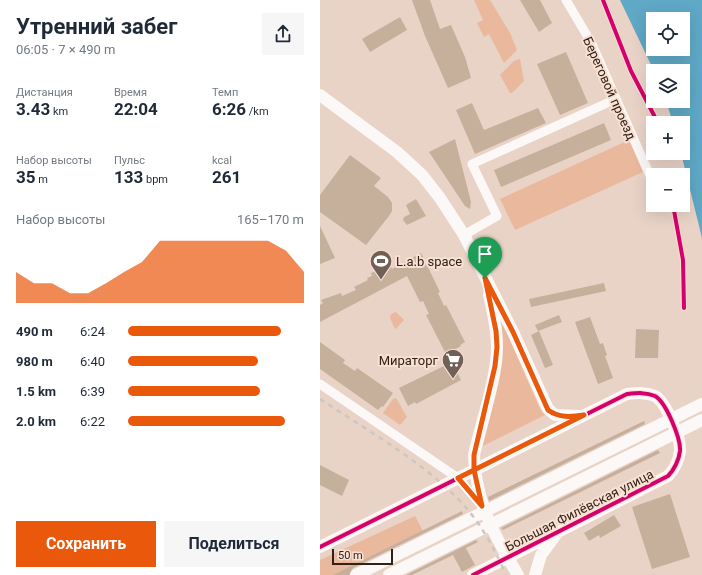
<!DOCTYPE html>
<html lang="ru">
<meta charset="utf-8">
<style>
:root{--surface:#fff;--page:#f6f6f7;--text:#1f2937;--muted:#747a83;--accent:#ea580c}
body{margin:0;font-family:Roboto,sans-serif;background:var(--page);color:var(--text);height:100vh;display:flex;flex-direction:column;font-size:15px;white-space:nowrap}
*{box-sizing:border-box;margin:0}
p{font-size:13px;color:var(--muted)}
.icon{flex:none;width:22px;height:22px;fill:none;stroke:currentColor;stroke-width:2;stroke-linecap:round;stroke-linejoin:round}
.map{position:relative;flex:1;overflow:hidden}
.details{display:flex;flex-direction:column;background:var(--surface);width:320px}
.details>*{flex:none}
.controls{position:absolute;left:326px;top:12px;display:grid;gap:8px}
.controls a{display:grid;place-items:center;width:44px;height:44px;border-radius:0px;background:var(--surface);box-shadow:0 4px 16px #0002;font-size:20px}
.scale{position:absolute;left:12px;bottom:10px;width:61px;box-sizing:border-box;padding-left:4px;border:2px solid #302219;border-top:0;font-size:11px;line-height:14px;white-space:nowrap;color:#302219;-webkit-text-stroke:3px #f9e0d2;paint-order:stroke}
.pin{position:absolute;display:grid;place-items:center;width:34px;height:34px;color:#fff;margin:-41px -17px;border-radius:50% 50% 50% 0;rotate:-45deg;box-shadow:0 0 4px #0007}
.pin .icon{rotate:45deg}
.round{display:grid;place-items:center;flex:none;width:42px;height:42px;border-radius:0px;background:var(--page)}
.headline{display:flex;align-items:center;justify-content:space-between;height:68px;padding:0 16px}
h1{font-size:22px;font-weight:700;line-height:30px}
.metrics{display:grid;grid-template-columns:repeat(3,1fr);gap:6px;height:68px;padding:4px 16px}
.metrics div{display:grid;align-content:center}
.metrics b{font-size:17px;font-weight:700}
.metrics small{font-size:11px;font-weight:400}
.metrics p{font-size:11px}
.chart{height:112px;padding:8px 16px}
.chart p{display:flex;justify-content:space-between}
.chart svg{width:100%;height:72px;margin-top:4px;fill:var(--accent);opacity:.7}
.primary-button{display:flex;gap:8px;margin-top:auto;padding:8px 16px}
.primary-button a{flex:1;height:46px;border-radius:0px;background:var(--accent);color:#fff;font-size:16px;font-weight:700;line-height:46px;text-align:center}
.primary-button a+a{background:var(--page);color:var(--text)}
ul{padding:0 16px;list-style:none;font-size:13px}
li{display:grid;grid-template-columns:64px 48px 1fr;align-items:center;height:30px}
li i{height:10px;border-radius:5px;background:var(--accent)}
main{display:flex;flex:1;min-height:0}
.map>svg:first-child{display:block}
</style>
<main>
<section class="details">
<div class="headline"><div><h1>Утренний забег</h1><p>06:05 · 7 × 490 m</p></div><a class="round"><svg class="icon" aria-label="share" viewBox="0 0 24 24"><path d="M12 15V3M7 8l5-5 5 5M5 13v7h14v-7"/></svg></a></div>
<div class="metrics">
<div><p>Дистанция</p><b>3.43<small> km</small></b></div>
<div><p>Время</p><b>22:04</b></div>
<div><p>Темп</p><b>6:26<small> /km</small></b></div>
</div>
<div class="metrics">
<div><p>Набор высоты</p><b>35<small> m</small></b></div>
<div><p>Пульс</p><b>133<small> bpm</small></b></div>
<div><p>kcal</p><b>261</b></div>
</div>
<div class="chart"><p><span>Набор высоты</span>165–170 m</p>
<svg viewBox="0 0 160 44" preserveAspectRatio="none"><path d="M0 44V25L10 32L20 32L30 38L40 38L50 32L60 25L70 19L80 6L90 6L100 6L110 6L120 6L130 6L140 6L150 12L160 25V44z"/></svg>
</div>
<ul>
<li><b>490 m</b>6:24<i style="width:87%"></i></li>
<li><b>980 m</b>6:40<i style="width:74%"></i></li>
<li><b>1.5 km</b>6:39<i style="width:75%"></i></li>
<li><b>2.0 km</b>6:22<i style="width:89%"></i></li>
</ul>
<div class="primary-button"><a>Сохранить</a><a>Поделиться</a></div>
</section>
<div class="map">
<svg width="382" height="575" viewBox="0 0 382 575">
<rect width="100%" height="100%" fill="#e9d3c7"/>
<!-- green -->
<g fill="#eab89c">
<path d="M 154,0 L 170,0 L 190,33 L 197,50 L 184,63 L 169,34 L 164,37 L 157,23 L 163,20 Z"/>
<path d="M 200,59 L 204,81 L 192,93 L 190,93 L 180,75 L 194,61 Z"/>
<path d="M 309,140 L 323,172 L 195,230 L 180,199 Z"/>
<path d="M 76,312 L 84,320 L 76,329 L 74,327 L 70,318 L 71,314 Z"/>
<path d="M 181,319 L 220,409 L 225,415 L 163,446 C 173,405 185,362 181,319 Z"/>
<path d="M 76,398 L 87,417 L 80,425 L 63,413 L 73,399 Z"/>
<path d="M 95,516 L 103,531 L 14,575 L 0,575 L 0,560 Z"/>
</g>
<!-- water -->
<path fill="#5fa8c6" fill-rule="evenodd" d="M 300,0 L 382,0 L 382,238 L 361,153 L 363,153 L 363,123 L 353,123 L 346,101 L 363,101 L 363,71 L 334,71 ZM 333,19 L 363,19 L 363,49 L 333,49 Z"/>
<!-- building -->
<g fill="#c6b09c">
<path d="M 92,0 L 110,0 L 120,29 L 131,25 L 145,57 L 151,78 L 128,88 L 105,36 Z"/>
<path d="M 200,0 L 220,0 L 232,23 L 219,32 Z"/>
<path d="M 80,17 L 87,30 L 50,52 L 42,39 Z"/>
<path d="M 246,52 L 268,103 L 240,115 L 217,64 Z"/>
<path d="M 152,103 L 164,130 L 218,108 L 226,123 L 155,154 L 136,110 Z"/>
<path d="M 284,123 L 291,140 L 181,187 L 174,170 Z"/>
<path d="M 135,139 L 151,202 L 150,209 L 145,206 L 109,152 Z"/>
<path d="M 30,155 L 61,178 L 54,186 L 68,197 L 72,203 L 72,211 L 69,216 L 46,245 L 0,212 L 0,195 Z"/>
<path d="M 96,199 L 106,216 L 87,225 L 83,220 L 84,217 L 90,214 L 86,205 Z"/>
<path d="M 0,226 L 15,258 L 0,264 Z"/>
<path d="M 101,253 L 120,292 L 118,293 L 124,306 L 126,305 L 145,342 L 140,345 L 141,346 L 126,354 L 106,315 L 109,314 L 103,301 L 100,302 L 87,276 L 0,322 L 0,305 L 3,303 L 1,300 L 21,293 L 22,296 L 36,290 L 34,287 L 48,280 L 47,278 L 52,276 L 51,273 L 70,265 L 72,269 Z"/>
<path d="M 284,283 L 286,291 L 211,307 L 209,299 Z"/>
<path d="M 239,315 L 242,322 L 218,331 L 215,325 Z"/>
<path d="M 270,317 L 280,344 L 283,343 L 287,355 L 285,356 L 293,378 L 278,384 L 255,322 Z"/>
<path d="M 316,329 L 339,330 L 338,358 L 315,358 Z"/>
<path d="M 219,331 L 233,365 L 225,368 L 211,335 Z"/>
<path d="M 0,342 L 25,360 L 23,363 L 35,371 L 37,368 L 73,393 L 63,407 L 62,406 L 58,410 L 0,369 Z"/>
<path d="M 132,362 L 141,380 L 96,404 L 95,402 L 88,406 L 79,388 Z"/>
<path d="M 324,421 L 325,424 L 169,501 L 168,497 Z"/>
<path d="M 338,450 L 340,453 L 183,530 L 181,528 Z"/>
<path d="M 0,465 L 29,480 L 22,496 L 0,485 Z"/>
<path d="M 350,494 L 370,557 L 332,569 L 312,507 Z"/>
<path d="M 142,511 L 143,514 L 33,568 L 29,575 L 13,575 Z"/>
<path d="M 294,515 L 301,526 L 280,538 L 279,535 L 269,541 L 264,533 Z"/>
<path d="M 156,540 L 158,542 L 146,548 L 155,565 L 142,572 L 133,555 L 92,575 L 86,575 Z"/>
</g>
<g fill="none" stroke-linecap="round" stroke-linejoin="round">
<!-- street -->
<g stroke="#fcf8f7" stroke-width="9">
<path d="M 246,0 L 272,44 L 331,178"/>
<path d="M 144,235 L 177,216 L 152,164 L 296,99"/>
<path d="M 0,384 L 138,478 L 161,505"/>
</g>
<!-- secondary -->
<g stroke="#fcf8f7" stroke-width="12">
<path d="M 0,95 L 77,152 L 102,175 L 120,198 L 144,235 L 193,332 L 228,409 L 235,415 L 259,416"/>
<path d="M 169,295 C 173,312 177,329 177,347 C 177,378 161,423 154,455 C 155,501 175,537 198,575"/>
<path d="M 0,547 L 307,394 C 317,393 326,392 335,396 C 346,402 361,439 360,451 C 359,460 354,470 348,476 L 153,575"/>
<path d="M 36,575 L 382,404"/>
<path d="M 69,575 L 382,420"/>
<path d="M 215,575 L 221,555 L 235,536"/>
</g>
<!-- rail -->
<path stroke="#cdc6c3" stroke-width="2.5" stroke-dasharray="5 5" stroke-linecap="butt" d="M 0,399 C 48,431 111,466 148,510 C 164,529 176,552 186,575"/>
<!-- cycleway casing -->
<g stroke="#f9e0d2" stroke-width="6">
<g id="cycleway">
<path d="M 283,0 L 311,71 L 338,123"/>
<path d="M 353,205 L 363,260 L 364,308"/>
<path d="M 0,547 L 307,394 C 317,393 326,392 335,396 C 346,402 361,439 360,451 C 359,460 354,470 348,476 L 153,575"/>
</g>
</g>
<!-- cycleway -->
<use href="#cycleway" stroke="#d6006c" stroke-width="4"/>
</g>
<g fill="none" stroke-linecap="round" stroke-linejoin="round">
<!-- route casing -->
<g stroke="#fff" stroke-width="8">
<path id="route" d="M 165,278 L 176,331 L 177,347 L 175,366 L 154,455 L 154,470 L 138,478 L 162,506 L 154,470 L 264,415 C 251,417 239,418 228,410 L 193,332 L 165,278"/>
</g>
<!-- route -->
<use href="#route" stroke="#ea580c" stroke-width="5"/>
</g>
<!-- icons -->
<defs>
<g id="stadium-pin" transform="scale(1.15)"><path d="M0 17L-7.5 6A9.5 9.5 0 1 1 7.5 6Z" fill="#716056" stroke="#f9e0d2"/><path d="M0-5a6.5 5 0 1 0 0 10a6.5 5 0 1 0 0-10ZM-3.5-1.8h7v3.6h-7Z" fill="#fff"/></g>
<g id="supermarket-pin" transform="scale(1.15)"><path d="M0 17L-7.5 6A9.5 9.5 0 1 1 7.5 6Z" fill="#716056" stroke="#f9e0d2"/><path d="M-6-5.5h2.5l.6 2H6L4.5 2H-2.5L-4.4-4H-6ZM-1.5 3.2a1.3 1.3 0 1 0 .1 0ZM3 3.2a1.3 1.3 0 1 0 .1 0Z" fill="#fff"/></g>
</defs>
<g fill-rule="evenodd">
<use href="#stadium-pin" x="61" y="261"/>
<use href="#supermarket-pin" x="133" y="360"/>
</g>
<g text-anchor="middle" stroke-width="4" stroke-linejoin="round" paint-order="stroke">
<!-- street labels -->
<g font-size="13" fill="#302219" stroke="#f9e0d2">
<text transform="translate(290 88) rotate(66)" y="5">Береговой проезд</text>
<text transform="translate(259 510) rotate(-27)" y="5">Большая Филёвская улица</text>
</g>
<!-- poi labels -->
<g font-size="13" fill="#302219" stroke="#f9e0d2" text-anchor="start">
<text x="76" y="266">L.a.b space</text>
<text x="118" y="365" text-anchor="end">Мираторг</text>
</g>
</g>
</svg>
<div class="controls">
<a><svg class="icon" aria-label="locate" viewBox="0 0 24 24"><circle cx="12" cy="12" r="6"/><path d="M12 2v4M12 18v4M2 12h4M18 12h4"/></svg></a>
<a><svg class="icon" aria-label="layers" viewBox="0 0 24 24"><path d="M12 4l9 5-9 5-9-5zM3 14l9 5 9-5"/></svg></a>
<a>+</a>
<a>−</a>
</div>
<div class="scale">50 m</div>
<div class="pin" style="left:165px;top:278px;background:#1e9e55"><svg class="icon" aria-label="arrive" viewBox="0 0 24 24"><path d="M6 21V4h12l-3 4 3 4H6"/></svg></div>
</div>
</main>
